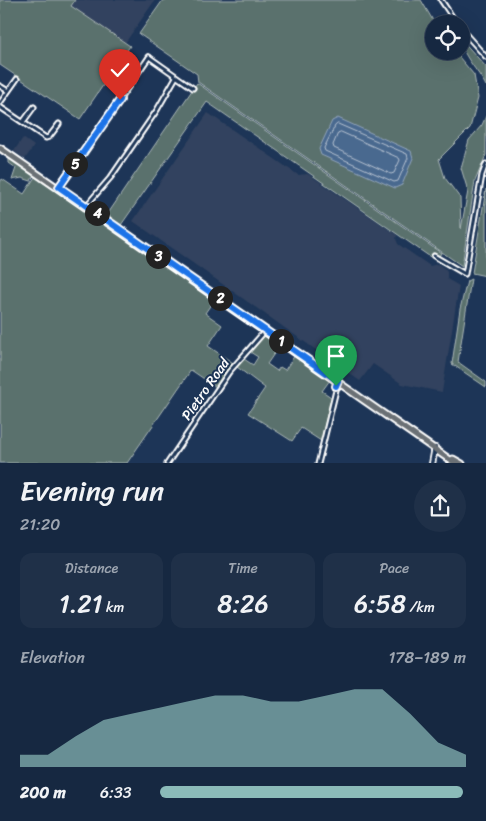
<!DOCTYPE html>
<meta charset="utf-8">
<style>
:root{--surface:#162841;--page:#1f3048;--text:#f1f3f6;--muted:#9ea6b1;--line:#35445a;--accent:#8bbbb9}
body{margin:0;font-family:Sriracha,sans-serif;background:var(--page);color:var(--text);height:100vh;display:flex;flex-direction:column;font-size:19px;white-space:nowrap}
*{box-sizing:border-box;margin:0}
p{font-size:16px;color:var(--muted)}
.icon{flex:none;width:28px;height:28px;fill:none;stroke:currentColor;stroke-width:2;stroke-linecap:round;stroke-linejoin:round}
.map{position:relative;height:463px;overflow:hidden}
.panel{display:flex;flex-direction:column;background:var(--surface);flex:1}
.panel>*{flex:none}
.fabs{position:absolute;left:425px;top:15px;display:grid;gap:10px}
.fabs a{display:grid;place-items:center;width:45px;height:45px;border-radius:50%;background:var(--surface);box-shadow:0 5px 20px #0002,0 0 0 1px var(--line);font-size:25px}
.pin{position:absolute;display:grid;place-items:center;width:42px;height:42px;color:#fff;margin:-51px -21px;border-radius:50% 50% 50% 0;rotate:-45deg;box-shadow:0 0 5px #0007}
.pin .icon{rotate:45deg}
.km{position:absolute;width:25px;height:25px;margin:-12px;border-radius:50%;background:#222;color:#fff;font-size:14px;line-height:25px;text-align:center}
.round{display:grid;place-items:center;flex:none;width:52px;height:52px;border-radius:26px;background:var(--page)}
.headline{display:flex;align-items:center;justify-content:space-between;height:85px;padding:0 20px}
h1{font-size:28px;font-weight:600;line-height:38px}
.stats{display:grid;grid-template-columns:repeat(3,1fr);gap:8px;height:85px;padding:5px 20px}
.stats div{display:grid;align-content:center;border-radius:12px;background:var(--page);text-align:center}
.stats b{font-size:25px;font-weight:600}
.stats small{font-size:14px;font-weight:400}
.stats p{font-size:14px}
.chart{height:140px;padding:10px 20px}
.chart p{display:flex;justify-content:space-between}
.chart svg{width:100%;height:90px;margin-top:5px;fill:var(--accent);opacity:.7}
ul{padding:0 20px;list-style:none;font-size:16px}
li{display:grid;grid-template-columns:80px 60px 1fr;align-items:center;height:38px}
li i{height:12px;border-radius:6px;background:var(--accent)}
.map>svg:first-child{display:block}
</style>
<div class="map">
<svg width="486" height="464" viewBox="0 0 486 464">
<rect width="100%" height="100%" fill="#1d3557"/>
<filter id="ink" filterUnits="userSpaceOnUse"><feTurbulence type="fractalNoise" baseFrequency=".02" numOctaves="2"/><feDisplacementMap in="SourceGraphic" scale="10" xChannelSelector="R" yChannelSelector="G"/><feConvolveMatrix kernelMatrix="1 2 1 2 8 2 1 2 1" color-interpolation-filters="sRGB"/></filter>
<g filter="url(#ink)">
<!-- built -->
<g fill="#32425e">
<path d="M 75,0 L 155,0 L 125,43 L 70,6 Z"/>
<path d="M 208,113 L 298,175 L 308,174 L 397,235 L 396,239 L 398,244 L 430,266 L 438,264 L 445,269 L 447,272 L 447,279 L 459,286 L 442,392 L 402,384 L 373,364 L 360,381 L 133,221 Z"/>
<path d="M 23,138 L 34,146 L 25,159 L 14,151 Z"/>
</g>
<!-- green -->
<g fill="#5a716d" stroke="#acb8b6">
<path d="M 0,0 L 75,0 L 71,6 L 130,46 L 80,119 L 0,65 Z"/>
<path d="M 163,0 L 421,0 L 435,24 L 434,51 L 454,51 L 474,75 L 478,98 L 470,128 L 439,159 L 445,178 L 460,198 L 461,229 L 468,191 L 461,168 L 469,140 L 482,125 L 486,116 L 486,155 L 475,181 L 462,266 L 198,82 L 197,74 L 139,34 Z"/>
<path d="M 461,39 L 486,67 L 486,86 C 479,71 461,55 461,39 Z"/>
<path d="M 197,83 L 441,253 L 436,261 L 207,102 L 121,225 L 107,215 Z"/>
<path d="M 9,158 L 34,174 L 31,181 L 22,178 L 12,180 L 16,168 L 9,163 Z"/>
<path d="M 35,177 L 214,300 L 205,313 L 222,325 L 208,346 L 233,363 L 216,387 L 191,370 L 127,463 L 0,463 L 0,183 L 2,179 L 24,194 Z"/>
<path d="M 486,189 L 486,276 L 472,273 Z"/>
<path d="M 471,279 L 458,362 L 486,382 L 486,387 L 452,364 L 460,309 L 467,281 Z"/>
<path d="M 265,335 L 280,345 L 267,364 L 277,371 L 280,367 L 285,370 L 295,355 L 330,380 L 322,391 L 331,397 L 321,441 L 301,428 L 292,441 L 248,413 L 265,388 L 237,367 L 244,359 L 253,365 L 258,357 L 250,352 Z"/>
</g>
<!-- water -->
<path fill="#4a698f" stroke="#92a5bc" d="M 338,118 L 411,151 L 413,158 L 402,185 L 395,188 L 321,155 L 319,149 L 332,121 Z"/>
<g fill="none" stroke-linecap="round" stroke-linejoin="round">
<!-- shore -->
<g stroke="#b7c3d2" stroke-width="1">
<path d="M 338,124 L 407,154 L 408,158 L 398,181 L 394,182 L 325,151 L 324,148 L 335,126 Z"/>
<path d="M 341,132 L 399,158 L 400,160 L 394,173 L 391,174 L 334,148 L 333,145 L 338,133 Z"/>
</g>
<!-- street casing -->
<g stroke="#fff" stroke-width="7">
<g id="street">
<path d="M 441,0 L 457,24"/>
<path d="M 461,29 L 486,57"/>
<path d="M 149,57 L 193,88"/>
<path d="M 0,86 L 8,91"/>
<path d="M 0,103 L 17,79"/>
<path d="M 0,107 L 46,138 L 49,137 L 59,124"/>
<path d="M 23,122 L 34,107"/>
<path d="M 59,187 L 149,57"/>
<path d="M 86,206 L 111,177 L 157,110 L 176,77"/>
<path d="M 434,256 L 465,274 L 482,175 L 486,164"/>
<path d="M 167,464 L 229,372 L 265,331"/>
<path d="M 318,464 L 338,382"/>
</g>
</g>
<!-- secondary casing -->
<g stroke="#fff" stroke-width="8">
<path id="secondary" d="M 432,464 L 435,448"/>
</g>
<!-- primary casing -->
<g stroke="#fff" stroke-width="9">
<g id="primary">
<path d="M 0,148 L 456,464"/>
<path d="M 453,459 L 462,464"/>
</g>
</g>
<!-- street -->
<use href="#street" stroke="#1d3557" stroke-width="3"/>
<!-- secondary -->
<use href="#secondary" stroke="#1d3557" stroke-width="4.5"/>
<!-- primary -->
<use href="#primary" stroke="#6a7074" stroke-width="5"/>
</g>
</g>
<g fill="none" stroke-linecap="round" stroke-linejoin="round" filter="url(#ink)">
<!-- route casing -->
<g stroke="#fff" stroke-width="10">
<path id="route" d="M 120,100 L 59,187 L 338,381 L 336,386"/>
</g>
<!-- route -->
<use href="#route" stroke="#1a73e8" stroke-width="6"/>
</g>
<g text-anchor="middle" stroke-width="4" stroke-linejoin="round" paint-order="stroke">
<!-- street labels -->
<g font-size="14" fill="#fff" stroke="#1d3557">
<text transform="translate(205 389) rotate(-55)" y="5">Pietro Road</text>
</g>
</g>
</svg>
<div class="fabs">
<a><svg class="icon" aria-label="locate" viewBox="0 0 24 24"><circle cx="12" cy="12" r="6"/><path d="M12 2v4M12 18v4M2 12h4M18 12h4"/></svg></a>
</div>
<div class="pin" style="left:336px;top:386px;background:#1e9e55"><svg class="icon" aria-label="arrive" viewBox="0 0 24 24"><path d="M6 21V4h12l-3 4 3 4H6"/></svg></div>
<div class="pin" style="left:120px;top:100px;background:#d93025"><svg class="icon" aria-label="check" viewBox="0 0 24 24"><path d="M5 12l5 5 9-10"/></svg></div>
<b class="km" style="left:281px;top:341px">1</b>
<b class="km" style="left:220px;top:298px">2</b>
<b class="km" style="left:158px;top:256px">3</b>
<b class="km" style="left:97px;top:213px">4</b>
<b class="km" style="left:75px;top:164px">5</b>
</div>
<section class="panel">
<div class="headline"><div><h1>Evening run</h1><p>21:20</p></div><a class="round"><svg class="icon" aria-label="share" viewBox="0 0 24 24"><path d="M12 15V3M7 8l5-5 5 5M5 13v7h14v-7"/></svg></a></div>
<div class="stats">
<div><p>Distance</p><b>1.21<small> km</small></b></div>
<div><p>Time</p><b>8:26</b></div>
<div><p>Pace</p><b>6:58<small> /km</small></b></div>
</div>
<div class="chart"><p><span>Elevation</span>178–189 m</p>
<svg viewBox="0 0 160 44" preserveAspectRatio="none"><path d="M0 44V38L10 38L20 29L30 21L40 18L50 15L60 12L70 9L80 9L90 12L100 12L110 9L120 6L130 6L140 18L150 32L160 38V44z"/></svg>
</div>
<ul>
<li><b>200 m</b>6:33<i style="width:99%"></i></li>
</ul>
</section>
